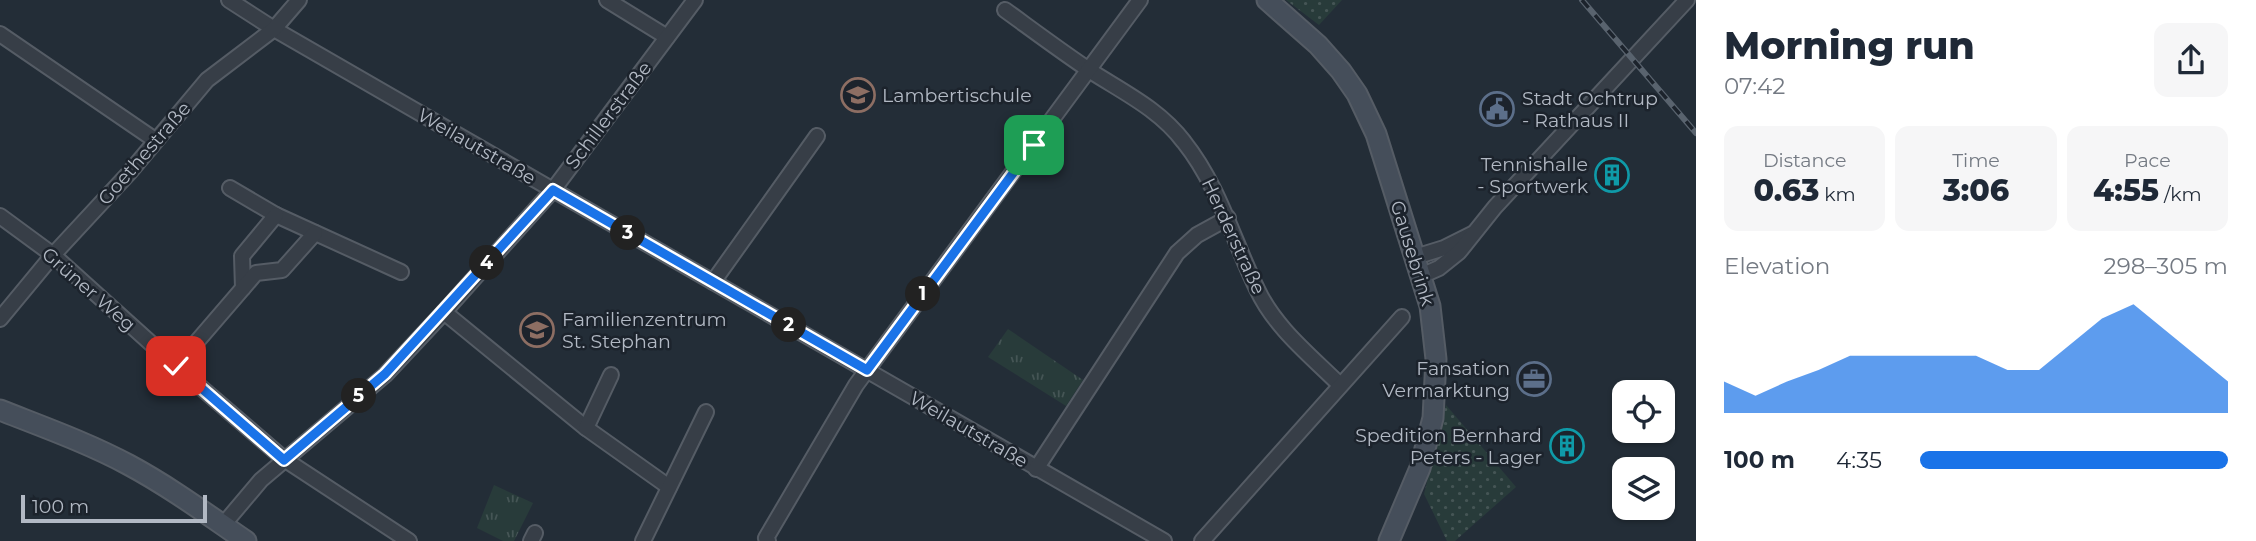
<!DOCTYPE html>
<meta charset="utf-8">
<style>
:root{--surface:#fff;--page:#f6f6f7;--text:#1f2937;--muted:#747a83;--accent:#1a73e8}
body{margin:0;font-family:Montserrat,sans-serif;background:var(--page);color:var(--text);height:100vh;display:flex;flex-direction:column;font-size:26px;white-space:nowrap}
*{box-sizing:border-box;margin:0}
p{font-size:23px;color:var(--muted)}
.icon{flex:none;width:38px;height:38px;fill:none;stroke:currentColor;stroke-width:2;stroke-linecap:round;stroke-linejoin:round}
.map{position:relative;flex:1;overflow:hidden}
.sheet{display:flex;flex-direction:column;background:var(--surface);width:560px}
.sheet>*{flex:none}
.buttons{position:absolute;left:1612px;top:380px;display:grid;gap:14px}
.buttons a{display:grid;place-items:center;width:63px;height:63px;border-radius:14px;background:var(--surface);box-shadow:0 2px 5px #0004;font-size:35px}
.scale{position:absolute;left:21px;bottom:18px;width:186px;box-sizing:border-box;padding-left:7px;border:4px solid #b2b9c4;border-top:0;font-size:19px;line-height:24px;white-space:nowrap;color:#b2b9c4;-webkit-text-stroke:5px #1c232c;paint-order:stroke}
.pin{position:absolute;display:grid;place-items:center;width:60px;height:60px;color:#fff;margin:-30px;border-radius:14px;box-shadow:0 4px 10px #0006}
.km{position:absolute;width:35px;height:35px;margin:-18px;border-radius:50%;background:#222;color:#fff;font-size:19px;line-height:35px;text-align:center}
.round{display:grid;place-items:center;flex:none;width:74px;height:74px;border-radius:14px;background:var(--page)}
.summary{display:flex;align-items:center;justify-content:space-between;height:119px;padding:0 28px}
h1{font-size:38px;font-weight:800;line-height:52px}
.figures{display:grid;grid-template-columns:repeat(3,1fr);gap:10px;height:119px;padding:7px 28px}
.figures div{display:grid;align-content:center;border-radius:14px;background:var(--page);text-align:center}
.figures b{font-size:30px;font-weight:800}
.figures small{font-size:19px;font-weight:400}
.figures p{font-size:19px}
.chart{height:196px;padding:14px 28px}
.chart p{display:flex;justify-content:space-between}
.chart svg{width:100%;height:126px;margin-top:7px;fill:var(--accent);opacity:.7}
ul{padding:0 28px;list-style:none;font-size:23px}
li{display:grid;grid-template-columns:112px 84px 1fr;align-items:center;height:52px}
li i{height:18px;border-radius:9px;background:var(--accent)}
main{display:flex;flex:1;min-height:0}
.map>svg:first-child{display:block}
</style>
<main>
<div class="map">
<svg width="1696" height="541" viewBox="0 0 1696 541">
<defs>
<pattern id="grass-dots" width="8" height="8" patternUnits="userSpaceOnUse" patternTransform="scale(1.75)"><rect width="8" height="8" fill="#283b3a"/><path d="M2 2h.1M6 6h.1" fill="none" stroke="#455555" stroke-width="1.8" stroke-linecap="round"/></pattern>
<pattern id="park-tufts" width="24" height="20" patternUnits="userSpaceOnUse" patternTransform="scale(1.75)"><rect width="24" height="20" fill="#283b3a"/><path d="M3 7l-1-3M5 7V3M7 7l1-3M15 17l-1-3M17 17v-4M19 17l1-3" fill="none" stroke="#455555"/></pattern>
</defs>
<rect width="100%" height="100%" fill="#232d37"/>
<!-- grass -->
<g fill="url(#grass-dots)">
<path d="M 1286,0 L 1342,0 L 1319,25 Z"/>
<path d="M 1446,405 L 1516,487 L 1455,541 L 1447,541 L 1424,494 Z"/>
</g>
<!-- park -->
<g fill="url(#park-tufts)">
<path d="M 1008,329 L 1083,380 L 1066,406 L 988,357 Z"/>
<path d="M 494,485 L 533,503 L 514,541 L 503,541 L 477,528 Z"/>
</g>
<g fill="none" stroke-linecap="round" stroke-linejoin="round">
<!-- minor casing -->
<g stroke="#555c65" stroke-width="18">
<g id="minor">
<path d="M 229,0 L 274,29 L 553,190 L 1164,541"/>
<path d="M 607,0 L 667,37"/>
<path d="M 1005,10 C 1034,31 1062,52 1092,72 C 1125,93 1160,110 1184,142 C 1219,186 1233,240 1257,289 C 1275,328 1311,356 1340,385"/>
<path d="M 0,34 L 155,140"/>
<path d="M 230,188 L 276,215 L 401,272"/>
<path d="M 0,216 L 53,255 L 176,366 L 284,459 L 409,541"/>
<path d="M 1415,257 L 1444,248 L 1472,234"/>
<path d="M 1421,276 L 1439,268 L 1459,252 L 1495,207 L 1687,0"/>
<path d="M 713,282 L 817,136"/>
<path d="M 243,288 L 242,256 L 276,215"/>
<path d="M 444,312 L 586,428 L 669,487"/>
<path d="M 0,319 L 53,255 L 129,173 L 207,80 L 274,29 L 299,0"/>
<path d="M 176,366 L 256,273 L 282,270 L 315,233"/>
<path d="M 586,428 L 611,375"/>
<path d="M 1036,469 L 1177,253 L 1197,235 L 1228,218"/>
<path d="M 223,525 L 261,480 L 385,375 L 444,312 L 553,190 L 695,0"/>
<path d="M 531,541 L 535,533"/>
<path d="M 643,541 L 706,412"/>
<path d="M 768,541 L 766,538 L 856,385 L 1140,0"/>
<path d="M 1202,541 L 1402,317"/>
</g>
</g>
<!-- secondary casing -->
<g stroke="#555c65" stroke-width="23">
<g id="secondary">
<path d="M 1267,0 L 1318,45 L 1341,71 L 1357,94 L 1376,134 L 1430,306 L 1436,359 L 1433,418 L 1420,468 L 1389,541"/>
<path d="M 0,410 C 43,427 88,443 129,465 C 170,487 208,515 246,541"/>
</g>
</g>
<!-- minor -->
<use href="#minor" stroke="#373e47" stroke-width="14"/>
<!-- secondary -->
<use href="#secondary" stroke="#454e5a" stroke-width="19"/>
<!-- rail casing -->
<g stroke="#59636e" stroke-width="6">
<path id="rail" d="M 1582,0 L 1696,133"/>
</g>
<!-- rail -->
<use href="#rail" stroke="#1c232c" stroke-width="3.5" stroke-dasharray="10" stroke-linecap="butt"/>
</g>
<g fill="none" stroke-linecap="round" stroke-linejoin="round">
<!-- route casing -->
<g stroke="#fff" stroke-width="14">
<path id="route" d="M 176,366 L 284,460 L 385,374 L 553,190 L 867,370 L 1034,145"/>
</g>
<!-- route -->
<use href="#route" stroke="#1a73e8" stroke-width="9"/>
</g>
<!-- icons -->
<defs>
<g id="school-ring" transform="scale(1.75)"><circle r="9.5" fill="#1c232c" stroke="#8d6e63" stroke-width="1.5"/><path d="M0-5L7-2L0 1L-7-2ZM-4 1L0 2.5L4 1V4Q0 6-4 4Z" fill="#8d6e63"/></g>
<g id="civic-ring" transform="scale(1.75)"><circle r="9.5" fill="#1c232c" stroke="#5c6f8a" stroke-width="1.5"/><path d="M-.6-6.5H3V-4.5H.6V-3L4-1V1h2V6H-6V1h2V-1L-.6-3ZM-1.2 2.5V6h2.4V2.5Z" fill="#5c6f8a"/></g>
<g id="building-ring" transform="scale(1.75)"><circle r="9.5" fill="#1c232c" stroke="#0f9aa8" stroke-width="1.5"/><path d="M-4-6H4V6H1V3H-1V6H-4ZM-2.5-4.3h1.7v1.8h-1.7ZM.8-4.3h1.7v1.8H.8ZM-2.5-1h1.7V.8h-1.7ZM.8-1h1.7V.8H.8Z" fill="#0f9aa8"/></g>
<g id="office-ring" transform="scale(1.75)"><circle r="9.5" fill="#1c232c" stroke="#5c6f8a" stroke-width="1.5"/><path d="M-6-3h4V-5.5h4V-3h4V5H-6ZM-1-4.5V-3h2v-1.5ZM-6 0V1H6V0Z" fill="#5c6f8a"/></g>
</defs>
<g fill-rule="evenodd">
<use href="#school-ring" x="858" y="95"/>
<use href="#civic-ring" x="1497" y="109"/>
<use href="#building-ring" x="1612" y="175"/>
<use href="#school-ring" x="537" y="330"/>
<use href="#office-ring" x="1534" y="379"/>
<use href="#building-ring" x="1567" y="446"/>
</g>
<g text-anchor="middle" stroke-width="5" stroke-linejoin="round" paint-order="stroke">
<!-- poi labels -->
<g font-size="19" fill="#b2b9c4" stroke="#1c232c" text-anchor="start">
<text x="882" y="102">Lambertischule</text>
<text x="1522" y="105">Stadt Ochtrup<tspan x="1522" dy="22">- Rathaus II</tspan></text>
<text x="1588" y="171" text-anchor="end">Tennishalle<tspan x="1588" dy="22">- Sportwerk</tspan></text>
<text x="562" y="326">Familienzentrum<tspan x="562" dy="22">St. Stephan</tspan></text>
<text x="1510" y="375" text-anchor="end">Fansation<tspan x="1510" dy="22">Vermarktung</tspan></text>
<text x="1542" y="442" text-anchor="end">Spedition Bernhard<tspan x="1542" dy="22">Peters - Lager</tspan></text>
</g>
<!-- street labels -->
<g font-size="19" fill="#b2b9c4" stroke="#1c232c">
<text transform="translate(608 115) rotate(-53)" y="7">Schillerstraße</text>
<text transform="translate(477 146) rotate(30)" y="7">Weilautstraße</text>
<text transform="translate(144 153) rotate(-49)" y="7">Goethestraße</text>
<text transform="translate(1234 236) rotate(65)" y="7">Herderstraße</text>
<text transform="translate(1413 253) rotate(73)" y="7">Gausebrink</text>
<text transform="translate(89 289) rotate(41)" y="7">Grüner Weg</text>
<text transform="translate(969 429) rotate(30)" y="7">Weilautstraße</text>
</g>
</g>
</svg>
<div class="buttons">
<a><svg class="icon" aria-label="locate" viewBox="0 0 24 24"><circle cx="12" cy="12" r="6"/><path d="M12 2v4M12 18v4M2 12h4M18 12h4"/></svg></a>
<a><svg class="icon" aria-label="layers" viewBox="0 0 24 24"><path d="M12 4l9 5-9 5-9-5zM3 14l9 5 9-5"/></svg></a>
</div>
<div class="scale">100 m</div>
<div class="pin" style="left:1034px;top:145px;background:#1e9e55"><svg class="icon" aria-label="arrive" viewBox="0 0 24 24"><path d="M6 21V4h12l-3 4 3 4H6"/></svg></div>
<div class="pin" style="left:176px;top:366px;background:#d93025"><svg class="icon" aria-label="check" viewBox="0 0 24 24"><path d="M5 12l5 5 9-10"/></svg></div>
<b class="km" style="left:923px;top:294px">1</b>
<b class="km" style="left:789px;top:325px">2</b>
<b class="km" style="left:628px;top:233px">3</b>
<b class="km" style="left:487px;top:263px">4</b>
<b class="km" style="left:359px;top:396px">5</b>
</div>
<section class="sheet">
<div class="summary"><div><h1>Morning run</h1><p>07:42</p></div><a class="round"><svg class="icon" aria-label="share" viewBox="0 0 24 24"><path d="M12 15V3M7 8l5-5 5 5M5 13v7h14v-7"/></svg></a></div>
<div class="figures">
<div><p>Distance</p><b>0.63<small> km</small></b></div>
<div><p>Time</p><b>3:06</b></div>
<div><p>Pace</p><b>4:55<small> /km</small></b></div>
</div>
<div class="chart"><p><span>Elevation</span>298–305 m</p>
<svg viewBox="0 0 160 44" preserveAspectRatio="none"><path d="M0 44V33L10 38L20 33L30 29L40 24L50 24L60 24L70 24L80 24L90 29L100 29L110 20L120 11L130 6L140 15L150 24L160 33V44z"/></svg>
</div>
<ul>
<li><b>100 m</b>4:35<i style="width:100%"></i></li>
</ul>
</section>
</main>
